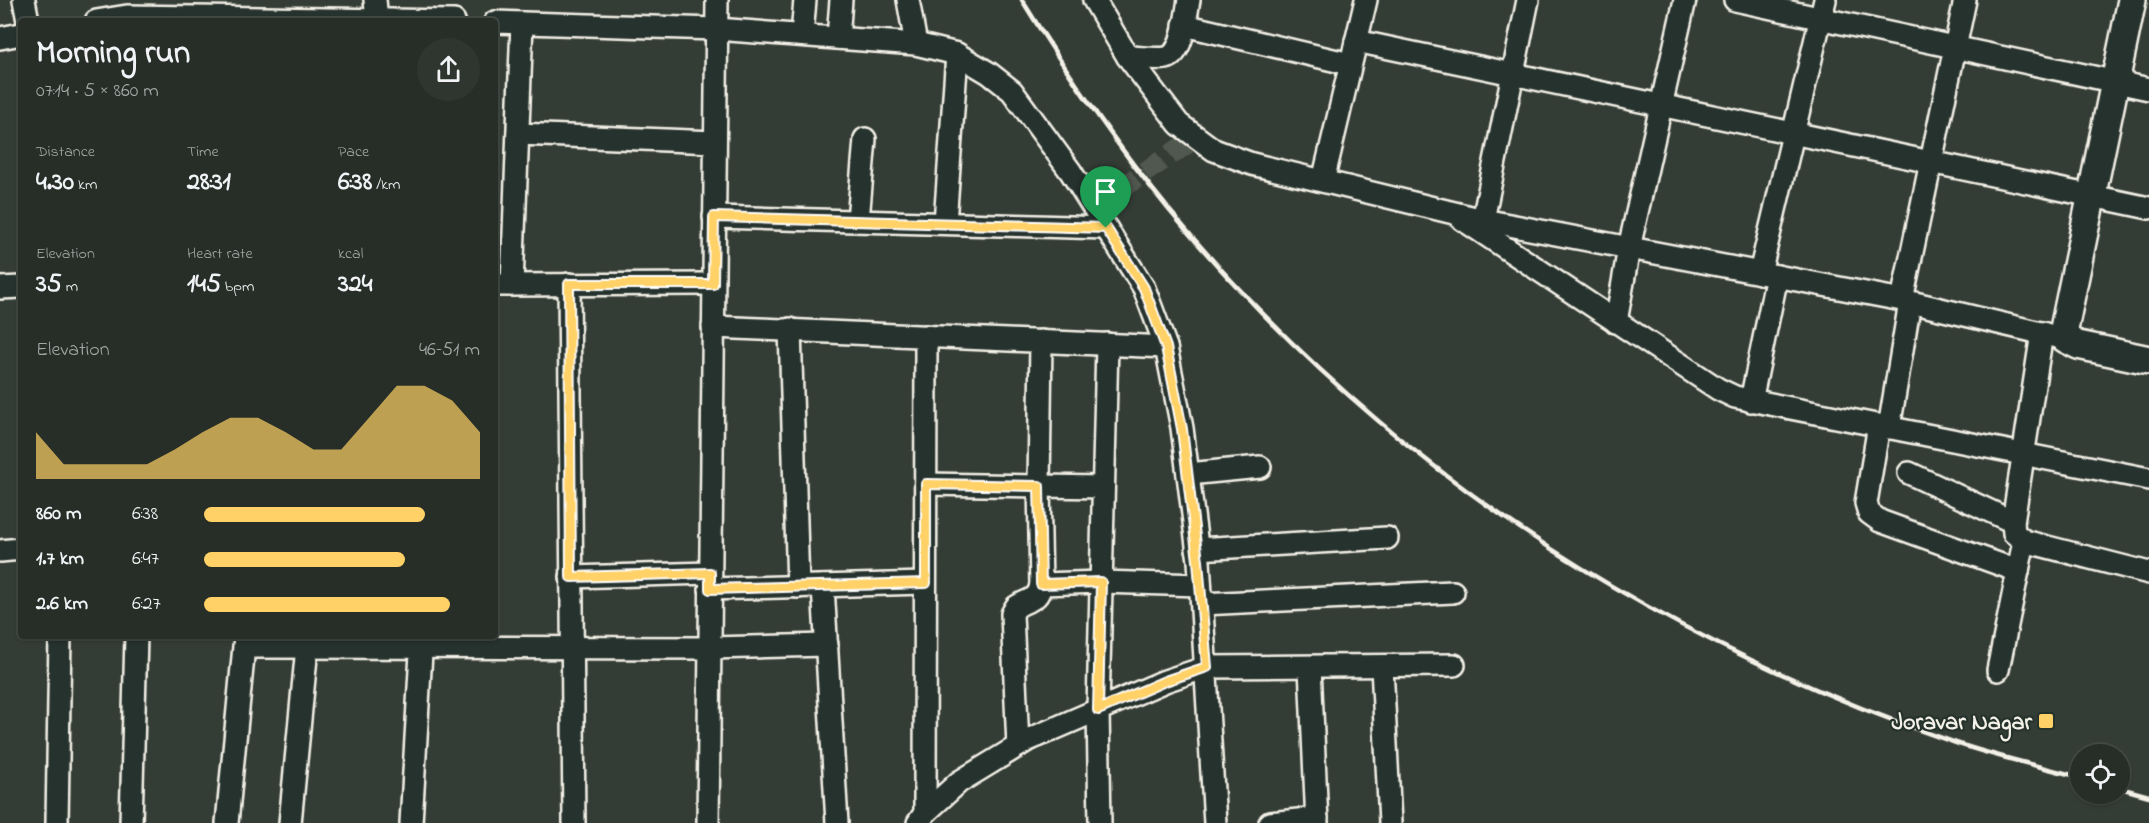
<!DOCTYPE html>
<meta charset="utf-8">
<style>
:root{--surface:#272e28;--page:#2f3630;--text:#f1f3f6;--muted:#a4a8a8;--line:#434a45;--accent:#ffd166}
body{margin:0;font-family:"Indie Flower",sans-serif;background:var(--page);color:var(--text);height:100vh;display:flex;flex-direction:column;font-size:22px;white-space:nowrap}
*{box-sizing:border-box;margin:0}
p{font-size:20px;color:var(--muted)}
.icon{flex:none;width:33px;height:33px;fill:none;stroke:currentColor;stroke-width:2;stroke-linecap:round;stroke-linejoin:round}
.map{position:relative;flex:1;overflow:hidden}
.panel{position:absolute;left:18px;top:18px;width:480px;height:621px;display:flex;flex-direction:column;background:var(--surface);border-radius:6px;box-shadow:0 2px 4px #0004,0 0 0 2px var(--line)}
.panel>*{flex:none}
.buttons{position:absolute;left:2070px;top:744px;display:grid;gap:12px}
.buttons a{display:grid;place-items:center;width:60px;height:60px;border-radius:50%;background:var(--surface);box-shadow:0 2px 4px #0004,0 0 0 2px var(--line);font-size:30px}
.pin{position:absolute;display:grid;place-items:center;width:51px;height:51px;color:#fff;margin:-62px -26px;border-radius:50% 50% 50% 0;rotate:-45deg;box-shadow:0 0 6px #0007}
.pin .icon{rotate:45deg}
.round{display:grid;place-items:center;flex:none;width:63px;height:63px;border-radius:32px;background:var(--page)}
.head{display:flex;align-items:center;justify-content:space-between;height:102px;padding:0 18px}
h1{font-size:33px;font-weight:700;line-height:45px}
.figures{display:grid;grid-template-columns:repeat(3,1fr);gap:9px;height:102px;padding:6px 18px}
.figures div{display:grid;align-content:center}
.figures b{font-size:26px;font-weight:700}
.figures small{font-size:16px;font-weight:400}
.figures p{font-size:16px}
.chart{height:168px;padding:12px 18px}
.chart p{display:flex;justify-content:space-between}
.chart svg{width:100%;height:108px;margin-top:6px;fill:var(--accent);opacity:.7}
ul{padding:0 18px;list-style:none;font-size:20px}
li{display:grid;grid-template-columns:96px 72px 1fr;align-items:center;height:45px}
li i{height:15px;border-radius:8px;background:var(--accent)}
.map>svg:first-child{display:block}
</style>
<div class="map">
<svg width="2149" height="823" viewBox="0 0 2149 823">
<rect width="100%" height="100%" fill="#343d35"/>
<filter id="ink" filterUnits="userSpaceOnUse"><feTurbulence type="fractalNoise" baseFrequency=".0167" numOctaves="2"/><feDisplacementMap in="SourceGraphic" scale="12" xChannelSelector="R" yChannelSelector="G"/><feConvolveMatrix kernelMatrix="1 2 1 2 8 2 1 2 1" color-interpolation-filters="sRGB"/></filter>
<g filter="url(#ink)">
<g fill="none" stroke-linecap="round" stroke-linejoin="round">
<!-- minor-tunnel -->
<path stroke="#515850" stroke-width="21" stroke-dasharray="21 10" stroke-linecap="butt" d="M 1093,207 L 1197,137"/>
<!-- minor casing -->
<g stroke="#f4f1e8" stroke-width="26">
<g id="minor">
<path d="M 24,0 L 28,21"/>
<path d="M 375,0 L 377,20"/>
<path d="M 908,0 L 916,44"/>
<path d="M 1094,0 L 1128,57 L 1179,124 L 1214,150 L 1252,164 L 1483,220 L 1902,300 L 2066,339"/>
<path d="M 1735,0 L 2149,89"/>
<path d="M 96,21 L 127,16 L 454,21"/>
<path d="M 495,22 L 716,29 L 916,44 L 957,54 L 989,73 L 1012,91 L 1071,172 L 1144,288 L 1166,347 L 1182,428 L 1199,561 L 1215,823"/>
<path d="M 1184,25 L 1350,64"/>
<path d="M 802,35 L 805,0"/>
<path d="M 0,38 L 21,34"/>
<path d="M 838,38 L 841,0"/>
<path d="M 1356,41 L 2149,208"/>
<path d="M 1128,57 C 1140,57 1155,60 1166,58 C 1183,55 1186,15 1189,0"/>
<path d="M 518,134 L 715,142"/>
<path d="M 1323,181 L 1366,0"/>
<path d="M 714,217 L 1106,228"/>
<path d="M 1462,219 L 1718,389 L 1735,397 L 2149,479"/>
<path d="M 858,220 L 865,139"/>
<path d="M 1483,220 L 1528,0"/>
<path d="M 945,223 L 957,54"/>
<path d="M 1760,273 L 1825,0"/>
<path d="M 569,284 L 574,823"/>
<path d="M 495,285 L 713,284"/>
<path d="M 512,285 L 522,23"/>
<path d="M 0,288 L 21,287"/>
<path d="M 1902,300 L 1965,0"/>
<path d="M 1616,322 L 1629,248 L 1685,0"/>
<path d="M 713,327 L 1166,347"/>
<path d="M 790,329 L 798,587"/>
<path d="M 2042,333 L 2013,522 L 2014,533 L 2024,541 L 2149,573"/>
<path d="M 1751,401 L 1777,276"/>
<path d="M 1879,425 L 1866,503 L 1869,513 L 1880,521 L 2018,571"/>
<path d="M 1889,428 L 1910,302"/>
<path d="M 1909,473 L 2013,522"/>
<path d="M 1188,474 L 1260,467"/>
<path d="M 926,484 L 1103,487"/>
<path d="M 1197,549 L 1387,538"/>
<path d="M 0,551 L 21,549"/>
<path d="M 571,577 L 710,573"/>
<path d="M 1041,584 L 1101,582 L 1200,585"/>
<path d="M 823,586 L 837,823"/>
<path d="M 710,589 L 925,583"/>
<path d="M 1202,604 L 1453,592"/>
<path d="M 245,647 L 710,648 L 827,645"/>
<path d="M 1382,666 L 1390,823"/>
<path d="M 1310,667 L 1317,823"/>
<path d="M 1998,670 L 2024,541"/>
<path d="M 1018,746 L 1012,614 L 1016,607 C 1029,598 1038,602 1041,584 L 1039,486 L 1041,341"/>
<path d="M 925,813 L 926,336"/>
<path d="M 57,823 L 60,636"/>
<path d="M 131,823 L 136,636"/>
<path d="M 227,823 L 245,636"/>
<path d="M 290,823 L 307,647"/>
<path d="M 411,823 L 422,636"/>
<path d="M 708,823 L 717,0"/>
<path d="M 918,823 L 925,813 L 959,782 L 1028,740 L 1165,681 L 1207,667 L 1454,665"/>
<path d="M 1100,823 L 1098,710 L 1107,344"/>
<path d="M 1270,823 L 1317,818"/>
</g>
</g>
<!-- major casing -->
<g stroke="#f4f1e8" stroke-width="32">
<path id="major" d="M 2132,0 L 2064,329 L 2066,339 L 2078,345 L 2149,360"/>
</g>
<!-- minor -->
<use href="#minor" stroke="#26332d" stroke-width="21"/>
<!-- major -->
<use href="#major" stroke="#26332d" stroke-width="27"/>
<!-- rail -->
<g stroke="#f4f1e8" stroke-width="4.5">
<path d="M 1022,0 C 1067,73 1115,144 1170,211 C 1380,463 1646,637 1956,743 C 1997,757 2039,766 2080,777"/>
<path d="M 2120,788 L 2149,796"/>
</g>
</g>
</g>
<g fill="none" stroke-linecap="round" stroke-linejoin="round" filter="url(#ink)">
<!-- route casing -->
<g stroke="#fff" stroke-width="12">
<path id="route" d="M 714,217 L 1106,228 L 1144,288 L 1166,347 L 1182,429 L 1198,561 L 1207,667 L 1165,681 L 1098,710 L 1101,582 L 1041,584 L 1039,486 L 926,484 L 926,583 L 710,589 L 710,573 L 571,577 L 569,284 L 713,284 Z"/>
</g>
<!-- route -->
<use href="#route" stroke="#ffd166" stroke-width="8"/>
</g>
<!-- markers -->
<rect fill="#ffd166" stroke="#26332d" stroke-width="2" x="2038" y="713" width="16" height="16" rx="3"/>
<g text-anchor="middle" stroke-width="4.5" stroke-linejoin="round" paint-order="stroke">
<!-- poi labels -->
<g font-size="24" font-weight="bold" fill="#f4f1e8" stroke="#26332d" text-anchor="end">
<text x="2032" y="729">Joravar Nagar</text>
</g>
</g>
</svg>
<div class="buttons">
<a><svg class="icon" aria-label="locate" viewBox="0 0 24 24"><circle cx="12" cy="12" r="6"/><path d="M12 2v4M12 18v4M2 12h4M18 12h4"/></svg></a>
</div>
<div class="pin" style="left:1106px;top:228px;background:#1e9e55"><svg class="icon" aria-label="arrive" viewBox="0 0 24 24"><path d="M6 21V4h12l-3 4 3 4H6"/></svg></div>
<section class="panel">
<div class="head"><div><h1>Morning run</h1><p>07:14 · 5 × 860 m</p></div><a class="round"><svg class="icon" aria-label="share" viewBox="0 0 24 24"><path d="M12 15V3M7 8l5-5 5 5M5 13v7h14v-7"/></svg></a></div>
<div class="figures">
<div><p>Distance</p><b>4.30<small> km</small></b></div>
<div><p>Time</p><b>28:31</b></div>
<div><p>Pace</p><b>6:38<small> /km</small></b></div>
</div>
<div class="figures">
<div><p>Elevation</p><b>35<small> m</small></b></div>
<div><p>Heart rate</p><b>145<small> bpm</small></b></div>
<div><p>kcal</p><b>324</b></div>
</div>
<div class="chart"><p><span>Elevation</span>46–51 m</p>
<svg viewBox="0 0 160 44" preserveAspectRatio="none"><path d="M0 44V25L10 38L20 38L30 38L40 38L50 32L60 25L70 19L80 19L90 25L100 32L110 32L120 19L130 6L140 6L150 12L160 25V44z"/></svg>
</div>
<ul>
<li><b>860 m</b>6:38<i style="width:80%"></i></li>
<li><b>1.7 km</b>6:47<i style="width:73%"></i></li>
<li><b>2.6 km</b>6:27<i style="width:89%"></i></li>
</ul>
</section>
</div>
